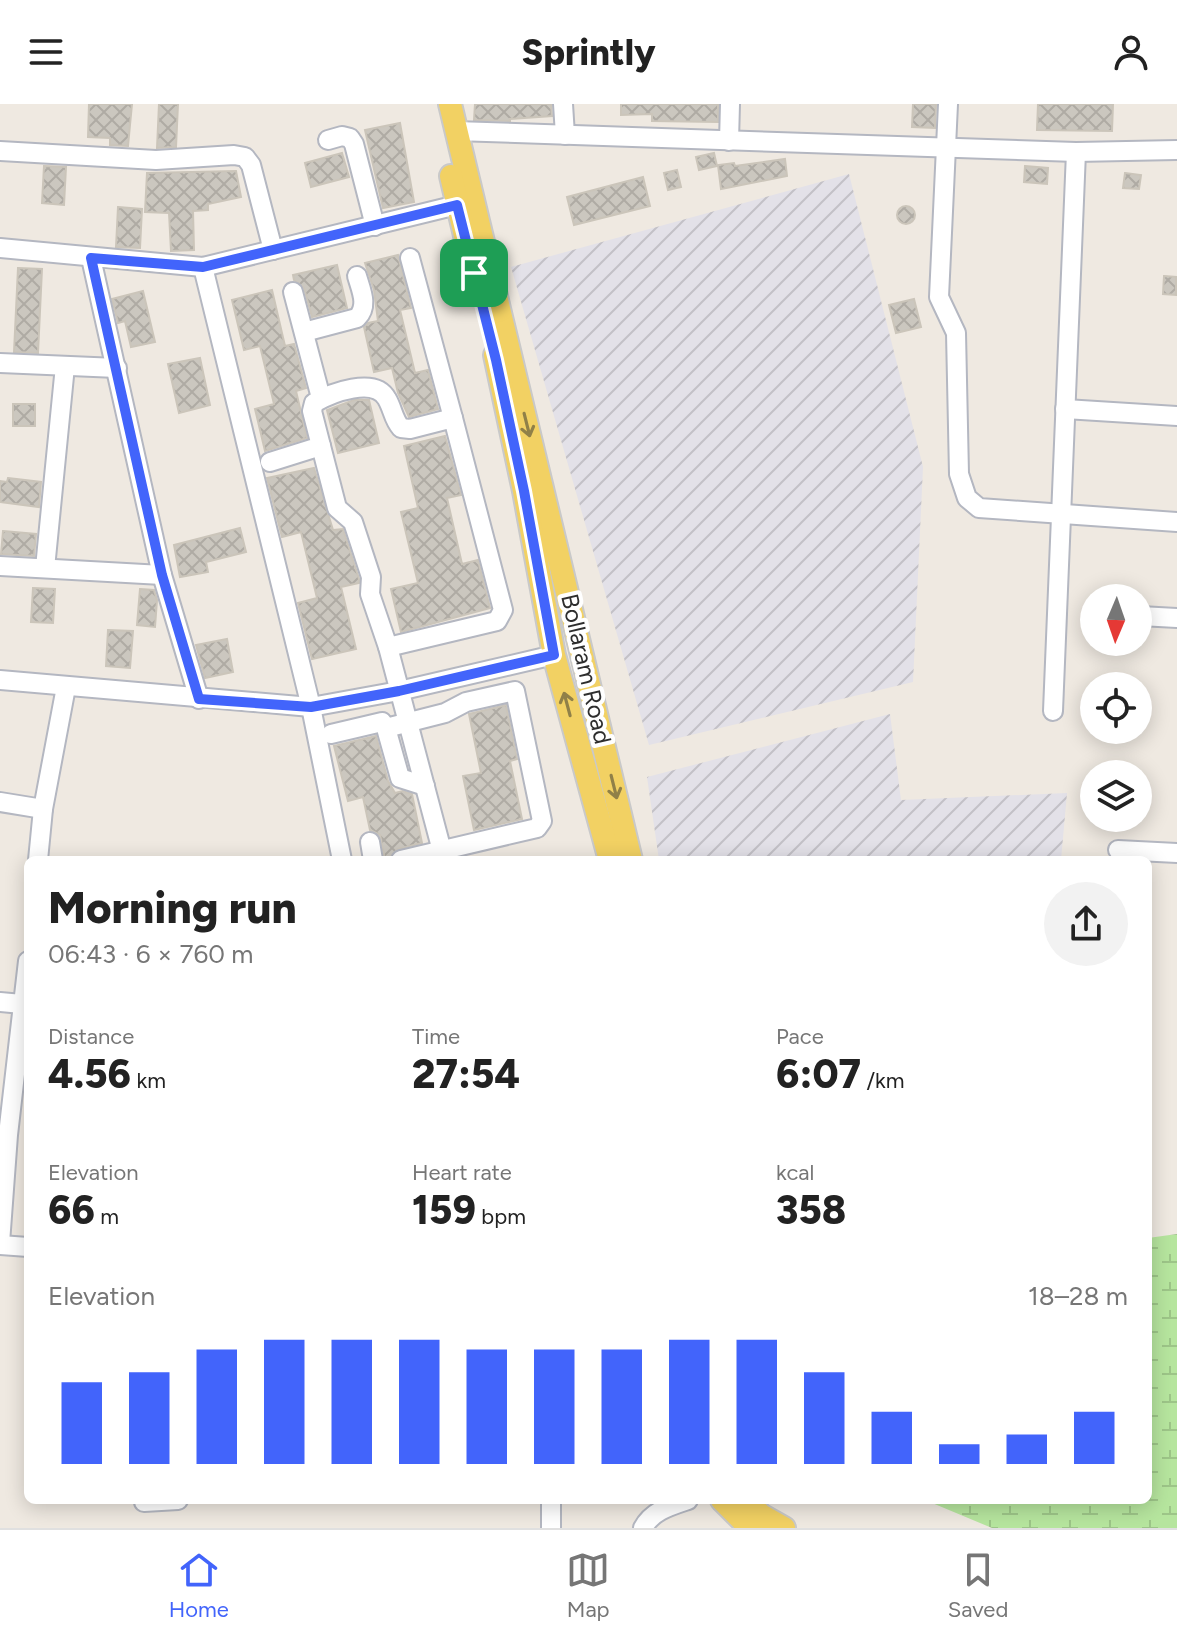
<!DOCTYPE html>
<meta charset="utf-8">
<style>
:root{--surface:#fff;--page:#f2f2f2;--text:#222;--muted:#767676;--line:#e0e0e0;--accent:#4264fb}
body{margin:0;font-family:Figtree,sans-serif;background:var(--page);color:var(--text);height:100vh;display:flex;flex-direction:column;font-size:30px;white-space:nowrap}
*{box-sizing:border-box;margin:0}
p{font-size:26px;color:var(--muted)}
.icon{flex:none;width:44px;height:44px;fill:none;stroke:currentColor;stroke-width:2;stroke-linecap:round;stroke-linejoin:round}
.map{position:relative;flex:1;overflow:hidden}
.details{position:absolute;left:24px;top:752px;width:1128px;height:648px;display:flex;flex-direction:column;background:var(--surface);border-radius:12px;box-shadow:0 4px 20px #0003}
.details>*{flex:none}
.needle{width:52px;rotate:182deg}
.fabs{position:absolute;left:1080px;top:480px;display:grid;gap:16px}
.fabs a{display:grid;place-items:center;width:72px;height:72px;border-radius:50%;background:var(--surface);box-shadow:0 4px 20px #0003;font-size:40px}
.pin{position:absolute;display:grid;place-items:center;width:68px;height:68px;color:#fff;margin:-34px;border-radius:16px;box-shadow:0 4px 12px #0006}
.round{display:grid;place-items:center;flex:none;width:84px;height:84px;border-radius:42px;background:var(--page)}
.headline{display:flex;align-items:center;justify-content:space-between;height:136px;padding:0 24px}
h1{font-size:44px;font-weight:800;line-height:60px}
.figures{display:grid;grid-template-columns:repeat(3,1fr);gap:12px;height:136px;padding:8px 24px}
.figures div{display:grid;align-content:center}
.figures b{font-size:40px;font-weight:800}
.figures small{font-size:22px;font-weight:400}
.figures p{font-size:22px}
.chart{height:224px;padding:16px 24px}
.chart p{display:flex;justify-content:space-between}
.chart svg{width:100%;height:144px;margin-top:8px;stroke:var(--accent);stroke-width:6}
header{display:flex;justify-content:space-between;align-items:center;height:104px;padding:0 24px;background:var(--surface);font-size:36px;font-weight:800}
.tab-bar{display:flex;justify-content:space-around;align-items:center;height:112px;border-top:2px solid var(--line);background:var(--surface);font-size:22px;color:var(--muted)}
.tab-bar a{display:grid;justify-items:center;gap:4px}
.tab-bar .active{color:var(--accent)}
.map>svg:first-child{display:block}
</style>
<header><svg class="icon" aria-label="menu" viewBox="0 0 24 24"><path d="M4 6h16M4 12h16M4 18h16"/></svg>Sprintly<svg class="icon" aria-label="person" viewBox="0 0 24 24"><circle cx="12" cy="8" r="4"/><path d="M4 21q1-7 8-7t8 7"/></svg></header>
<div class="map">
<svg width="1177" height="1424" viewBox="0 0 1177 1424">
<defs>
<pattern id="industrial-furrows" width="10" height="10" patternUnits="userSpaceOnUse" patternTransform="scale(2)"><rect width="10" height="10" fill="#e3e1e8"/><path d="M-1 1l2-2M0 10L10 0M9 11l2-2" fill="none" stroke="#c3c1c7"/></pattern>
<pattern id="wetland-marsh" width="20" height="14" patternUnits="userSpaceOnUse" patternTransform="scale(2)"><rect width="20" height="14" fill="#b6e59e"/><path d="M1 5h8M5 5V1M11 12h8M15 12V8" fill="none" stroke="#9dc588"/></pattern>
<pattern id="building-cross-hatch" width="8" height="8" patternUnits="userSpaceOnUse" patternTransform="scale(2)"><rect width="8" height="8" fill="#cbc7bf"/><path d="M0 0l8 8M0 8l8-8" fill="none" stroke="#afaba4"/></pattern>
</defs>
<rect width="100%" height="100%" fill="#efe9e1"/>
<!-- industrial -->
<g fill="url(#industrial-furrows)">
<path d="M 849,70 L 923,363 L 913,578 L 649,641 L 511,163 Z"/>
<path d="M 890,610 L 901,696 L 1067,689 L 1061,756 L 659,756 L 647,673 Z"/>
</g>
<!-- wetland -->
<path fill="url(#wetland-marsh)" d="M 1177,1130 L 1177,1424 L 992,1424 L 925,1396 L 1148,1396 L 1148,1134 Z"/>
<!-- building -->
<g fill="url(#building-cross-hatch)" stroke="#cbc5ba" stroke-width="2">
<path d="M 89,0 L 132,0 L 128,42 L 110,41 L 110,34 L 88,33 Z"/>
<path d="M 159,0 L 178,0 L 176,43 L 157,44 Z"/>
<path d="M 475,0 L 551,0 L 552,12 L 510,15 L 510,17 L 474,16 Z"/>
<path d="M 621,0 L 718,0 L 718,18 L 652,17 L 652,10 L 621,11 Z"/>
<path d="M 913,0 L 936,0 L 935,24 L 912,23 Z"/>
<path d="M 1038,0 L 1113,0 L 1112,27 L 1037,26 Z"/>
<path d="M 400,19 L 414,98 L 383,104 L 365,26 Z"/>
<path d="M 342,49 L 349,73 L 311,83 L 305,59 Z"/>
<path d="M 714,49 L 717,62 L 699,66 L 696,53 Z"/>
<path d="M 785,55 L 787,72 L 721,85 L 718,61 L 734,59 L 735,62 Z"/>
<path d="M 44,62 L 66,63 L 64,101 L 42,99 Z"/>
<path d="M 1025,62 L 1048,64 L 1047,80 L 1024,78 Z"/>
<path d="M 677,66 L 681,83 L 668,86 L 664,69 Z"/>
<path d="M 236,67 L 241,93 L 208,100 L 208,106 L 193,107 L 194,146 L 171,147 L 169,109 L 145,108 L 147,69 Z"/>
<path d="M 1125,69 L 1141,71 L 1139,85 L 1123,84 Z"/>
<path d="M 643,73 L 650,102 L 574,121 L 567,93 Z"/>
<circle cx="906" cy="111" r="9"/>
<path d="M 118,103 L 142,105 L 140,144 L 116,143 Z"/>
<path d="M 398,151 L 411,204 L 400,206 L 415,269 L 428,266 L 438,305 L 409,313 L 398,289 L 392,264 L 374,268 L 364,223 L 368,219 L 378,217 L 374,186 L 365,159 Z"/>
<path d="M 337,161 L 347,204 L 312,213 L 304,184 L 294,176 L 293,171 Z"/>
<path d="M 18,164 L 42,165 L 38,249 L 14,248 Z"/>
<path d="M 1164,172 L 1176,173 L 1176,191 L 1163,190 Z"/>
<path d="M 272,186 L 285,242 L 294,240 L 306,284 L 296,287 L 307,334 L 265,347 L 255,305 L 274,300 L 260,242 L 244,246 L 232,196 Z"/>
<path d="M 143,187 L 155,238 L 131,243 L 125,217 L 118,219 L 112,195 Z"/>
<path d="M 914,195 L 921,223 L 896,229 L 889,201 Z"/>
<path d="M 200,254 L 210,301 L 179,309 L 168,260 Z"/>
<path d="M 354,296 L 369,296 L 379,339 L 338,349 L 327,306 Z"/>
<rect x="13" y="300" width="22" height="22"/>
<path d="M 445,332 L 461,391 L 447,394 L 462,460 L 478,456 L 490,504 L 401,528 L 391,485 L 418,479 L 401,408 L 418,404 L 404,342 Z"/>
<path d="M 314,364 L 333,426 L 343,425 L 359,475 L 359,479 L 341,483 L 356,545 L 312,555 L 298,499 L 317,494 L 301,428 L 282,433 L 267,374 Z"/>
<path d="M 8,374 L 41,378 L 39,403 L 0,398 L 0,377 L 7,378 Z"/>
<path d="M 240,424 L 246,448 L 206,458 L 208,468 L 180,473 L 174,441 Z"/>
<path d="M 3,427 L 36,430 L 34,452 L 1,450 Z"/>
<path d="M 33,484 L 55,485 L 53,519 L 31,518 Z"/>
<path d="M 140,485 L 154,486 L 157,496 L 155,523 L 137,521 Z"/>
<path d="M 108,526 L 133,527 L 130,564 L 106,562 Z"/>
<path d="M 227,535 L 233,568 L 205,574 L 196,541 Z"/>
<path d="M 506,601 L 517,655 L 510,657 L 522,715 L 474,726 L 463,672 L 481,669 L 469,610 Z"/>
<path d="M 376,632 L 388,677 L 395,689 L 403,687 L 412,690 L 422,739 L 398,745 L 388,756 L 385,756 L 380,731 L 370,726 L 363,693 L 348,697 L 334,642 Z"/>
</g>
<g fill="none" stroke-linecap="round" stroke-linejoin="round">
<!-- minor casing -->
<g stroke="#b4b7c1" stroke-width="22">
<g id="minor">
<path d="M 563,0 L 565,31"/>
<path d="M 948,0 L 939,193 L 956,229 L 959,370 L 967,394 L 979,404 L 1177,418"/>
<path d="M 455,27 L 1076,48 L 1177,46"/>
<path d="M 328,36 L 342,32 L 350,34 L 354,40 L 375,122"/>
<path d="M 729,37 L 730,0"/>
<path d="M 0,47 L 156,56 L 234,51 L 245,53 L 251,61 L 273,146"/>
<path d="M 0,144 L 203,163 L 457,101"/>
<path d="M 91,154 L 162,471 L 199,595"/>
<path d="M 410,154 L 453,314"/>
<path d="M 203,163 L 311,603 L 342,756"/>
<path d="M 293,188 L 321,294"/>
<path d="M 304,228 L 357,214 C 369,202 361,186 357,172"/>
<path d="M 0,259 L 117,264"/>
<path d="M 1065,305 L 1177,312"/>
<path d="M 321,342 L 337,404 L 353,418 L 371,473 L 370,490 L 388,543 L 442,747"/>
<path d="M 270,358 L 321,342 L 312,307 L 314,299 C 331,289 375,272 387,295 C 393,305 393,315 401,324 L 410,325 L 453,314 L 503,506 L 497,517 L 388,543"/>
<path d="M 0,462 L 162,471"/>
<path d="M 45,464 L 65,262"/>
<path d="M 1140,512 L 1177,514"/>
<path d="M 0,576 L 311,603 L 399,587 L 554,551"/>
<path d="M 1053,607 L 1076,48"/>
<path d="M 386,624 L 445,609 L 466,598 L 515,587 L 542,717 L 537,724 L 401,756"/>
<path d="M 331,630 L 382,618 L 386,624 L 400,674 L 425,682"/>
<path d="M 0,698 L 43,705"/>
<path d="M 370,738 L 373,756"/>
<path d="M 1118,746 L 1177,749"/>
<path d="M 38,756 L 43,705 L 66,583"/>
<path d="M 0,898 L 22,900"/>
<path d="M 0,1139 L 8,1031 L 28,857"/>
<path d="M 0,1141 L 28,1143"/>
<path d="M 551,1396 L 551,1424"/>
<path d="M 144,1398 L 178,1396"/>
<path d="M 643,1424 C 652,1407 670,1402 688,1396"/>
</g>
</g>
<!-- major casing -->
<g stroke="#c9c9c9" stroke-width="26">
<g id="major">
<path d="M 450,0 L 631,756"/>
<path d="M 451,72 L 467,140"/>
<path d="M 495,251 L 524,387 L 554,551 L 610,756"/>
<path d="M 722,1396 L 750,1424"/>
<path d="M 746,1396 L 761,1411 L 784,1424"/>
</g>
</g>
<!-- minor -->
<use href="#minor" stroke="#fff" stroke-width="18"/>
<!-- major -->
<use href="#major" stroke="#f2d163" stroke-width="22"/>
</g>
<!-- one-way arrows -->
<defs><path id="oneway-shaft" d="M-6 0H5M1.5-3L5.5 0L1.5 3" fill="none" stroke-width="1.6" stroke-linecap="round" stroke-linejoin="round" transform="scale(2)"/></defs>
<g stroke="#908048">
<use href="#oneway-shaft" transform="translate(527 321) rotate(76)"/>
<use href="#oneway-shaft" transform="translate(567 600) rotate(-105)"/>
<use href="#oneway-shaft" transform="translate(614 683) rotate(76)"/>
</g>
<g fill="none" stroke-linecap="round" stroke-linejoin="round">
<!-- route casing -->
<g stroke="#fff" stroke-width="16">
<path id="route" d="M 457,101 L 496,256 L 524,387 L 554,551 L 399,587 L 311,603 L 199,595 L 162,471 L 91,154 L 203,163 Z"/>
</g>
<!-- route -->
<use href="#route" stroke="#4264fb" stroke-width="10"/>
</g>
<g text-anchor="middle" stroke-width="8" stroke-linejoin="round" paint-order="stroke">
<!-- street labels -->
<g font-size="24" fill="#2e2e2e" stroke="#fff">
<text transform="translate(586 565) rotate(77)" y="8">Bollaram Road</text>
</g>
</g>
</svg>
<div class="fabs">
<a><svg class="needle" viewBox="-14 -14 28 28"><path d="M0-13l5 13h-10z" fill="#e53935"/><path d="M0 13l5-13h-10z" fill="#767676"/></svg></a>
<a><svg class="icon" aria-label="locate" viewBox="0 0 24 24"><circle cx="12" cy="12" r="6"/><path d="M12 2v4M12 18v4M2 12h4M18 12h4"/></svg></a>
<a><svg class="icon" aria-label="layers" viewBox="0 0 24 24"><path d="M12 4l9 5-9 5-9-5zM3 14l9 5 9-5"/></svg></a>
</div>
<div class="pin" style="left:474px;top:169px;background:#1e9e55"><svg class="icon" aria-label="arrive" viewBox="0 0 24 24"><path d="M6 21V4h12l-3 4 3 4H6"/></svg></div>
<section class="details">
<div class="headline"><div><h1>Morning run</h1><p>06:43 · 6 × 760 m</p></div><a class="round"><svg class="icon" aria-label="share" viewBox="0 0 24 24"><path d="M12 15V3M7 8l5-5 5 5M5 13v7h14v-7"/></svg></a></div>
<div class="figures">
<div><p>Distance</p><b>4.56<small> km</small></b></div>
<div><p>Time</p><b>27:54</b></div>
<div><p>Pace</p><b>6:07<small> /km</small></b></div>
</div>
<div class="figures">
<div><p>Elevation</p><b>66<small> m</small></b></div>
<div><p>Heart rate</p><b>159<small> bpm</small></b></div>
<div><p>kcal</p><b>358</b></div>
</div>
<div class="chart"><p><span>Elevation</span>18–28 m</p>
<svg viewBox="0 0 160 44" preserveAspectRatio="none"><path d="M5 44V19M15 44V16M25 44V9M35 44V6M45 44V6M55 44V6M65 44V9M75 44V9M85 44V9M95 44V6M105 44V6M115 44V16M125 44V28M135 44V38M145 44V35M155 44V28"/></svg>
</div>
</section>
</div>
<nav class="tab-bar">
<a class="active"><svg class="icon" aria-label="home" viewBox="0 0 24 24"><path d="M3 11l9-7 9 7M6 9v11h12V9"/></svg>Home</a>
<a><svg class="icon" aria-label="map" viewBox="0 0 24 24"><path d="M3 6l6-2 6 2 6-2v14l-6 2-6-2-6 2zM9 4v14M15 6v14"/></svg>Map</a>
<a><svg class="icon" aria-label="saved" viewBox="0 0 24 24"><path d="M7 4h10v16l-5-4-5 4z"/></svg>Saved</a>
</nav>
